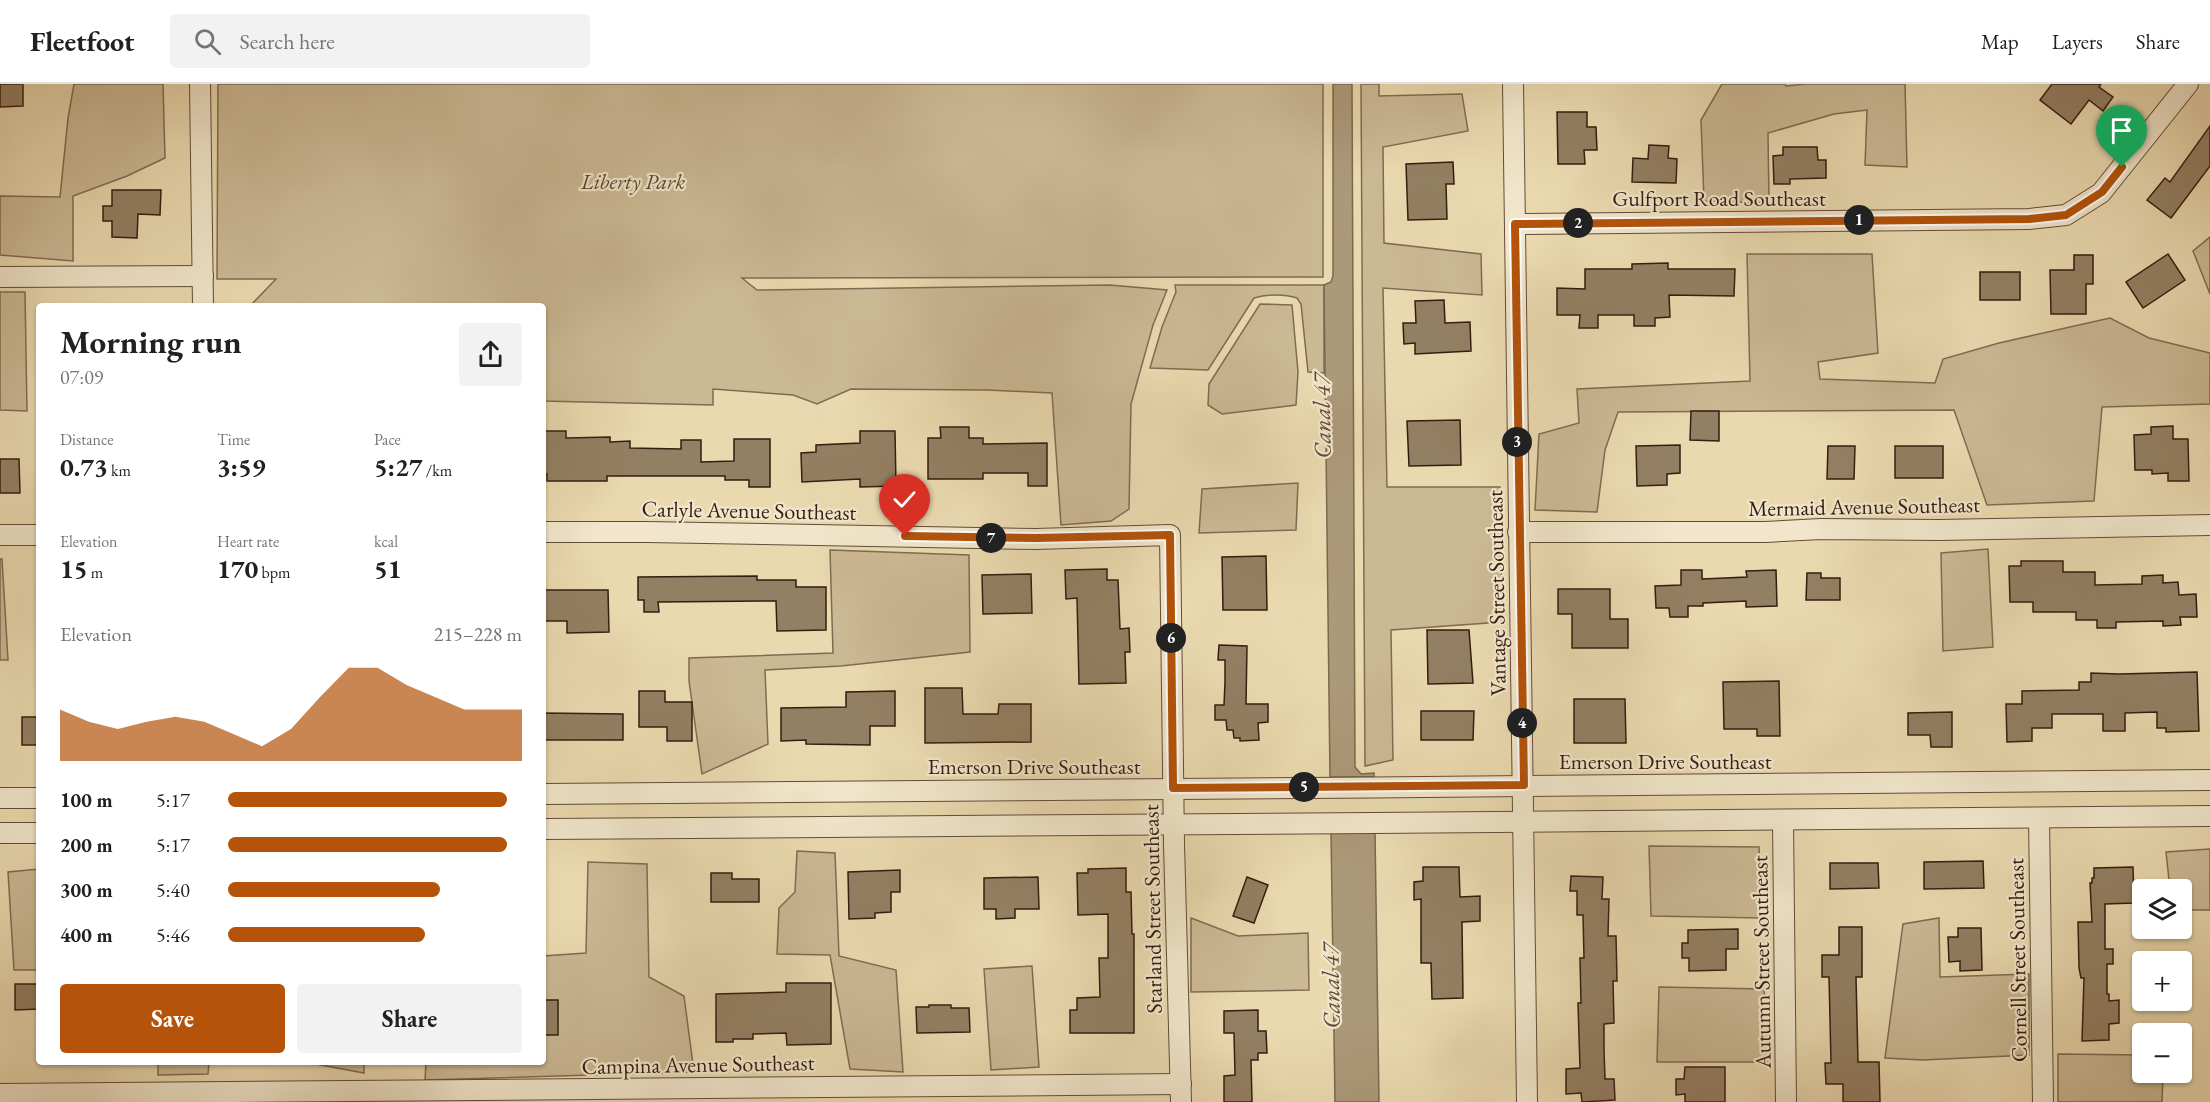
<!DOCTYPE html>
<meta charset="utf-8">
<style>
:root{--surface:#fff;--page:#f2f2f2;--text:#202124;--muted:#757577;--line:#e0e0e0;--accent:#b45309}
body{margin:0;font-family:"EB Garamond",serif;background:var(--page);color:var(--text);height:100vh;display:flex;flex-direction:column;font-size:22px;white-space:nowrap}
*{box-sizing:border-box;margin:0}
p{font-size:20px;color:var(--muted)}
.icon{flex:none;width:33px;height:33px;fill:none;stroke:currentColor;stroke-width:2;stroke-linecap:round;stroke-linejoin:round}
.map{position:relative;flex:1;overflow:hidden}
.panel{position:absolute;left:36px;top:219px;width:510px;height:762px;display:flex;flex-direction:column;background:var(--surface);border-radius:6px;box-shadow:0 2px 4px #0004}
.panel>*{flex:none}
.buttons{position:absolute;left:2132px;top:795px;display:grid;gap:12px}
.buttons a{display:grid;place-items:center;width:60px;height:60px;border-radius:6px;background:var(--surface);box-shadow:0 2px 4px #0004;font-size:30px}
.pin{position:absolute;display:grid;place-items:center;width:51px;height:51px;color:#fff;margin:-62px -26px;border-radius:50% 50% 50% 0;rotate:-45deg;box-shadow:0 0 6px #0007}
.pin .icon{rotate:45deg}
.km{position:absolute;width:30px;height:30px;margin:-15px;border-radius:50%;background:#222;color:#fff;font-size:16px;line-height:30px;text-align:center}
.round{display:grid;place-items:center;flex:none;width:63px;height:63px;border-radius:6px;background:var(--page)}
.head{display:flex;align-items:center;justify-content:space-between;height:102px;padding:0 24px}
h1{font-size:33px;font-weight:700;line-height:45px}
.metrics{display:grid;grid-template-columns:repeat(3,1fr);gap:9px;height:102px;padding:6px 24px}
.metrics div{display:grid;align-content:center}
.metrics b{font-size:26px;font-weight:700}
.metrics small{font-size:16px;font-weight:400}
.metrics p{font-size:16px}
.chart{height:168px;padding:12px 24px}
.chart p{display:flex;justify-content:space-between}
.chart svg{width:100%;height:108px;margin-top:6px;fill:var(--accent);opacity:.7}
.primary-button{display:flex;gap:12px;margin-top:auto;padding:12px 24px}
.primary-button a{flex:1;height:69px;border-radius:6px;background:var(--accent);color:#fff;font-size:24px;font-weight:700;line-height:69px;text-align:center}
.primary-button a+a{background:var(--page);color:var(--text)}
ul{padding:0 24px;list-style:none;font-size:20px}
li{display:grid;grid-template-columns:96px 72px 1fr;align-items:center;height:45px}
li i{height:15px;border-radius:8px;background:var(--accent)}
header{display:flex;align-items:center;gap:36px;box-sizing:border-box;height:84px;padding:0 30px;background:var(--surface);border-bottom:2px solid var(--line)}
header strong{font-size:28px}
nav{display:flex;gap:33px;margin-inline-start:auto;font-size:21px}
.search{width:420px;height:54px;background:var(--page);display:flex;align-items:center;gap:15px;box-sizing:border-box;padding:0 21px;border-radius:6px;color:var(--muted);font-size:22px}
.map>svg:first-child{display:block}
</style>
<header>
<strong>Fleetfoot</strong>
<div class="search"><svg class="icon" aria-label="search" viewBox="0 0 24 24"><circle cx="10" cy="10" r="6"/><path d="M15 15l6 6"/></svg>Search here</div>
<nav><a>Map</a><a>Layers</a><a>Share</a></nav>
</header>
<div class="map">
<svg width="2210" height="1018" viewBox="0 0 2210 1018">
<rect width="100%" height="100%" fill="#ead9af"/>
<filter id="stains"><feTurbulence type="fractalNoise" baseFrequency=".00333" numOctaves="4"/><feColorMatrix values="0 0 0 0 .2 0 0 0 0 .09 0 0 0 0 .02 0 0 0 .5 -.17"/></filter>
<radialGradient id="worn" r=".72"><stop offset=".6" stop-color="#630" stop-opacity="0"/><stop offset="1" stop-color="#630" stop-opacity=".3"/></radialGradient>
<!-- green -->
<g fill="#cbb994" stroke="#806b52" stroke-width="1.5">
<path d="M 74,0 L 163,0 L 165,74 L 127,92 L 73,112 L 73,177 L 0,171 L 0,112 L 60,113 L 68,34 Z"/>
<path d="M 218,0 L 1323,0 L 1323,193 L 742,194 L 757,206 L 1110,201 L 1167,206 L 1153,241 L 1131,320 L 1129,425 L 1111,437 L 1061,441 L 1052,309 L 987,306 L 851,305 L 817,320 L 793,311 L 713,305 L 713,321 L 543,317 L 543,222 L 250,222 L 276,195 L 217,195 Z"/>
<path d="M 1361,0 L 1379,0 L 1379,12 L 1462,10 L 1468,47 L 1383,63 L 1384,159 L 1481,170 L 1482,211 L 1383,204 L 1387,403 L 1500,403 L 1502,538 L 1391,546 L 1393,676 L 1365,682 Z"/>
<path d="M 1722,0 L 1785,0 L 1786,2 L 1805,0 L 1905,0 L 1907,83 L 1865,81 L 1867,26 L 1834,30 L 1768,49 L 1769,119 L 1704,117 L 1701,36 Z"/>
<path d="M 2210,153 L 2210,210 L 2193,167 Z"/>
<path d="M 1747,170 L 1872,170 L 1878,269 L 1818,278 L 1820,295 L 1935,299 L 1943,275 L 1999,259 L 2110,234 L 2149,254 L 2210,269 L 2210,320 L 2102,323 L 2094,417 L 1987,421 L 1954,326 L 1618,328 L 1605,366 L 1597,428 L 1535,426 L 1539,350 L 1579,339 L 1577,305 L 1750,297 Z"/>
<path d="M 1175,201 L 1324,201 L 1324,289 L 1308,288 L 1301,220 L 1297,214 C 1285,210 1266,210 1254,214 L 1208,286 L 1150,284 L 1162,243 L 1176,208 Z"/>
<path d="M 0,208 L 25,208 L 27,327 L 0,326 Z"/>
<path d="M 1260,220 L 1292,221 L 1298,288 L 1296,321 L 1222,330 L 1208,321 L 1209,300 Z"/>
<path d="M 1298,399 L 1296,446 L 1199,449 L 1202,405 Z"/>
<path d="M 1988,465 L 1993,563 L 1943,567 L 1941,469 Z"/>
<path d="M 830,466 L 969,471 L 970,568 L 841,582 L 765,586 L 768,660 L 702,690 L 689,597 L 689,574 L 833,569 Z"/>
<path d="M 0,475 L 2,475 L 8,576 L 0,576 Z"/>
<path d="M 1649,762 L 1759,763 L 1762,834 L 1651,832 Z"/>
<path d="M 2210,765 L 2210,826 L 2181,826 L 2181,806 L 2170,805 L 2166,768 Z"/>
<path d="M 797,767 L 835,769 L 839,872 L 896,886 L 903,988 L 850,985 L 830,871 L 777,870 L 779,824 L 795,808 Z"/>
<path d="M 588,778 L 647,780 L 649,893 L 684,912 L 694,988 L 425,996 L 426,978 L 543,978 L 543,872 L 586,869 Z"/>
<path d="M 39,785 L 39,886 L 14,886 L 8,788 Z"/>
<path d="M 1191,834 L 1238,852 L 1308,849 L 1309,906 L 1191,908 Z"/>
<path d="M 1939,834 L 1940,893 L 2029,890 L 2029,971 L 1923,976 L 1885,974 L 1903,840 Z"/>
<path d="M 1032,882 L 1039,983 L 991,986 L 984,885 Z"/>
<path d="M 1659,903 L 1764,905 L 1770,978 L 1657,978 Z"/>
<path d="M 2058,970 L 2142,971 L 2142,988 L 2163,989 L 2162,1018 L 2058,1018 Z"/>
<path d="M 158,978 L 209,978 L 208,990 L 158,991 Z"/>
<path d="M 305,978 L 364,978 L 364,989 Z"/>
</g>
<!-- water -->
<g fill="#ac9979" stroke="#7c674f" stroke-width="1.5">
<path d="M 1333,0 L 1352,0 L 1355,683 L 1361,690 L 1374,689 L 1374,693 L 1330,693 L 1324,201 L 1331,198 L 1333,192 Z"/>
<path d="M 1331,748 L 1375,748 L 1379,1018 L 1335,1018 Z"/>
</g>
<!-- building -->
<g fill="#937f63" stroke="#351d10" stroke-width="1.5">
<path d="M 0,0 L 23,0 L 23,22 L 0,23 Z"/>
<path d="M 2052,0 L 2101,0 L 2099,3 L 2113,13 L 2103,27 L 2089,16 L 2071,40 L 2040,16 Z"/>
<path d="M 1557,28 L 1587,28 L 1587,43 L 1596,43 L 1597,66 L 1584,66 L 1585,80 L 1558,80 Z"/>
<path d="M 2210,42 L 2210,82 L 2171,134 L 2147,116 L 2165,94 L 2170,98 Z"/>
<path d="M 1649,61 L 1669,62 L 1668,74 L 1677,75 L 1676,99 L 1632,98 L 1633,74 L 1648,75 Z"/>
<path d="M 1783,63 L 1817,63 L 1818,76 L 1826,76 L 1826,94 L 1790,95 L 1790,100 L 1774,100 L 1773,72 L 1783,71 Z"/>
<path d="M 1453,78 L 1454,100 L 1446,100 L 1447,135 L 1408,136 L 1406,80 Z"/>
<path d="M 112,106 L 161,106 L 160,131 L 138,130 L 137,154 L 112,153 L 112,137 L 103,137 L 103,122 L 112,122 Z"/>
<path d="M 2168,170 L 2185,196 L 2143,224 L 2126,198 Z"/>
<path d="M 2074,171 L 2093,171 L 2093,200 L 2086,200 L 2086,230 L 2051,230 L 2050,186 L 2074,186 Z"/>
<path d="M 1668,179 L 1668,185 L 1735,185 L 1734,212 L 1669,211 L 1670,233 L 1655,234 L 1655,242 L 1634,242 L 1634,231 L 1598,231 L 1598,244 L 1579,244 L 1580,231 L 1557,231 L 1557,204 L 1585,205 L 1585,185 L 1632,185 L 1632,180 Z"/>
<rect x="1980" y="188" width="40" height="28"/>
<path d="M 1444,216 L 1445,239 L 1470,238 L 1471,267 L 1415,270 L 1415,259 L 1404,260 L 1403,239 L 1416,239 L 1415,217 Z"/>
<path d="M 1691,327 L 1719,327 L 1719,357 L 1690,356 Z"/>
<path d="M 1460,336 L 1461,381 L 1409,382 L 1407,337 Z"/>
<path d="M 2173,342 L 2173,355 L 2188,355 L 2189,397 L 2168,397 L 2168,389 L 2152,390 L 2152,386 L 2135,386 L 2134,351 L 2151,350 L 2151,343 Z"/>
<path d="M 940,343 L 969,343 L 969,354 L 983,354 L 983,360 L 1047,359 L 1047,402 L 1028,402 L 1028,389 L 983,389 L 983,395 L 928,395 L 928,354 L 941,354 Z"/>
<path d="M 543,347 L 566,347 L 566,354 L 610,353 L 610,358 L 630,357 L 630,364 L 681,365 L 681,356 L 701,356 L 701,378 L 734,377 L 734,355 L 770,355 L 770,403 L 749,403 L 749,396 L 725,396 L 725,392 L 607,392 L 607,397 L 547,397 L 547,390 L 543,390 Z"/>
<path d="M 860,347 L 895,347 L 896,402 L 860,403 L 860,395 L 802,398 L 801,369 L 816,368 L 816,361 L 860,359 Z"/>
<path d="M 1680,361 L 1680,389 L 1667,390 L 1667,401 L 1637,402 L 1636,362 Z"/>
<path d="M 1828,362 L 1855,362 L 1854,395 L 1827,395 Z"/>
<rect x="1895" y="362" width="48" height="32"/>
<path d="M 0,375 L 19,375 L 20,409 L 0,409 Z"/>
<path d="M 1266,472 L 1267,526 L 1223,526 L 1222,473 Z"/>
<path d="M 2021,477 L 2063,477 L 2063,488 L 2095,488 L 2095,501 L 2142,500 L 2142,492 L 2163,491 L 2163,499 L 2178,498 L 2179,511 L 2196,510 L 2197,533 L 2180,533 L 2181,541 L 2163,542 L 2163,537 L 2116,538 L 2116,544 L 2097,544 L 2097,536 L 2076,536 L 2076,528 L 2033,528 L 2033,518 L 2010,518 L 2009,482 L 2021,482 Z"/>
<path d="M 1107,485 L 1107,496 L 1118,496 L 1120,545 L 1129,544 L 1130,568 L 1125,568 L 1126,599 L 1079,600 L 1077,514 L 1066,515 L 1065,486 Z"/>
<path d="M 1681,486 L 1702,486 L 1702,495 L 1747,493 L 1746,487 L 1776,486 L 1777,522 L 1746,523 L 1746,517 L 1703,519 L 1703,522 L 1688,522 L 1688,533 L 1670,533 L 1669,524 L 1656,524 L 1655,502 L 1681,501 Z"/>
<path d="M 1807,489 L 1821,489 L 1821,494 L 1840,494 L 1840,516 L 1806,516 Z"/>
<path d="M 1031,490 L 1032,529 L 983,530 L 982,491 Z"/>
<path d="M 757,492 L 757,496 L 796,496 L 796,503 L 826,503 L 826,546 L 777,547 L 776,517 L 658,518 L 659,528 L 644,528 L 644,516 L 638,516 L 638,493 Z"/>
<path d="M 1558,505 L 1610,505 L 1610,535 L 1628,535 L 1628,564 L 1572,564 L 1572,530 L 1558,530 Z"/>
<path d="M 543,506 L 608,506 L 609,548 L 567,549 L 567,537 L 543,537 Z"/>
<path d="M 1427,546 L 1469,546 L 1473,599 L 1428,600 Z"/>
<path d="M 1219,561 L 1247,562 L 1246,620 L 1268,620 L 1268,638 L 1258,639 L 1259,656 L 1240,657 L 1240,654 L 1234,654 L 1233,646 L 1227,646 L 1226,636 L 1215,636 L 1215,621 L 1224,621 L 1225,598 L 1225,576 L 1218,576 Z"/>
<path d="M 2197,588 L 2199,647 L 2166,648 L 2166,644 L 2157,644 L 2157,628 L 2125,629 L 2125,647 L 2103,647 L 2103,630 L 2052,630 L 2052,644 L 2032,644 L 2032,657 L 2007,658 L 2006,620 L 2022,620 L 2022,607 L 2079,606 L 2079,598 L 2091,598 L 2091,589 L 2119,590 Z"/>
<path d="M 1779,597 L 1780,652 L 1757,652 L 1757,645 L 1724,645 L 1723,598 Z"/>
<path d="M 925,604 L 962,604 L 963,630 L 998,630 L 999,620 L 1031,620 L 1031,658 L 925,659 Z"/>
<path d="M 639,607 L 665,607 L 665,618 L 692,618 L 692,657 L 667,657 L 667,643 L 639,643 Z"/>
<path d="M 895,607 L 895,642 L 870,642 L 870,661 L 806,660 L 806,656 L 781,657 L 781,624 L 846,623 L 846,608 Z"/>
<path d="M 1574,615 L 1625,615 L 1626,659 L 1574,659 Z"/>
<path d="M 1421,627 L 1474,627 L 1473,656 L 1421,656 Z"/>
<path d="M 1952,628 L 1952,663 L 1931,663 L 1930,651 L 1908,651 L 1908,629 Z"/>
<path d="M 543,629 L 623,630 L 623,656 L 543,656 Z"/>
<rect x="22" y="633" width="17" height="28"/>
<path d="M 1983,777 L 1984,804 L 1924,805 L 1924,778 Z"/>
<path d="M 1830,779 L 1878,779 L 1879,804 L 1830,805 Z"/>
<path d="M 1423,783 L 1459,783 L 1460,813 L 1480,812 L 1480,837 L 1462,838 L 1463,914 L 1432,915 L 1431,879 L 1421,879 L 1421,815 L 1414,816 L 1414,798 L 1423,797 Z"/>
<path d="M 2133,783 L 2134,819 L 2105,820 L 2105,865 L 2113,865 L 2113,880 L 2107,880 L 2107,910 L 2109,910 L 2109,917 L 2119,916 L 2119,939 L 2109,940 L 2109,956 L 2082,957 L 2084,894 L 2081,894 L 2079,884 L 2078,838 L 2092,838 L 2090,799 L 2092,799 L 2092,794 L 2094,794 L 2094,784 Z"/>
<path d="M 1126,784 L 1126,808 L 1131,808 L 1132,850 L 1134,850 L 1134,949 L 1070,949 L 1070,926 L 1077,926 L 1077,914 L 1100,913 L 1099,874 L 1108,874 L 1108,830 L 1078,831 L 1077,789 L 1088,789 L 1088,785 Z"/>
<path d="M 900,786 L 900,808 L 891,808 L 891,828 L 875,829 L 875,834 L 849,835 L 848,788 Z"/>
<path d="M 711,789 L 732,789 L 732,795 L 759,795 L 759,818 L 711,818 Z"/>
<path d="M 1571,792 L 1603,793 L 1602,815 L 1609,815 L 1608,852 L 1616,852 L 1617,897 L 1613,897 L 1614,939 L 1604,940 L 1604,966 L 1605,995 L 1614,995 L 1615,1016 L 1582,1018 L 1581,1009 L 1566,1010 L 1566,985 L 1580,984 L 1578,919 L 1581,919 L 1580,874 L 1584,874 L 1583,831 L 1577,831 L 1577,807 L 1570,807 Z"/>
<path d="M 1038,793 L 1039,825 L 1015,825 L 1015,834 L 996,835 L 996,825 L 984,825 L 984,794 Z"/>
<path d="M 1247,793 L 1268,801 L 1254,839 L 1233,832 Z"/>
<path d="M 1839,843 L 1862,843 L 1862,893 L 1856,893 L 1858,978 L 1879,978 L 1880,1018 L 1843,1018 L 1843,1000 L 1826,1000 L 1825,979 L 1831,979 L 1829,893 L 1822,893 L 1822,871 L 1839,871 Z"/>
<path d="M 1958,844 L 1981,844 L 1982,886 L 1960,887 L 1960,877 L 1949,878 L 1948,853 L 1958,853 Z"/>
<path d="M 1738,845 L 1738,865 L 1726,865 L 1726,886 L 1689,887 L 1689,874 L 1682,874 L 1682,859 L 1688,859 L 1688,846 Z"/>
<path d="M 786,899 L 831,899 L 831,960 L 787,961 L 786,949 L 753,950 L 753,955 L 733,955 L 733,958 L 716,958 L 716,910 L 786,908 Z"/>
<path d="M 15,900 L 39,900 L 39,925 L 15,926 Z"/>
<rect x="543" y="916" width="15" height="35"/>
<path d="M 929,921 L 951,921 L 951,924 L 969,924 L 970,948 L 917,949 L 916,923 L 929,923 Z"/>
<path d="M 1258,926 L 1258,947 L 1266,947 L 1267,969 L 1258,969 L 1258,976 L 1251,976 L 1252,1018 L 1224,1018 L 1224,992 L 1235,991 L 1234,949 L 1224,949 L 1224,927 Z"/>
<path d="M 1685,983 L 1725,983 L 1725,1018 L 1685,1018 L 1685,1010 L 1676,1011 L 1676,995 L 1684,995 Z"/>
</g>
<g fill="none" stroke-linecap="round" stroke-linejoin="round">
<!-- minor casing -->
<g stroke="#624c38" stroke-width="22">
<g id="minor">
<path d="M 200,0 L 203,222"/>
<path d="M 1513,0 L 1527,1018"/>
<path d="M 1515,140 L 2029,135 L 2066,131 L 2101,109 L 2188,0"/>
<path d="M 0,193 L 203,192"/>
<path d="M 543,448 L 646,448 L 1036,455 L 1170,451 L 1174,760 L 1181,1018"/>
<path d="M 1518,448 L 1765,448 L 1821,445 L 1939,446 L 2210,441"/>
<path d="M 0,451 L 39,451"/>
<path d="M 543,710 C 1099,704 1654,703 2210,696"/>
<path d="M 0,714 L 39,714"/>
<path d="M 2039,734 L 2043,1018"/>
<path d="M 1783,737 L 1786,1018"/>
<path d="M 543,745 C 1099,740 1654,738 2210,732"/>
<path d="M 0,749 L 39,749"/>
<path d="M 0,1010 L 1181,1000"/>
</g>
</g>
<!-- minor -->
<use href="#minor" stroke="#f1e6cb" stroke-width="20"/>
</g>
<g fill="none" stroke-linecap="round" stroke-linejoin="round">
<!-- route casing -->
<g stroke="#fff" stroke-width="12">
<path id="route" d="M 905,452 L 1036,454 L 1170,451 L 1173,704 L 1524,701 L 1515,140 L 2029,135 L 2066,131 L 2102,108 L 2122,83"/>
</g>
<!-- route -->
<use href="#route" stroke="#b45309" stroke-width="8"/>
</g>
<g text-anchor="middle" stroke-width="4.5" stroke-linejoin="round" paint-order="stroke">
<!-- park labels -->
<g font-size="22" font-style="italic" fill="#5a4431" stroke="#f1e6cb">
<text x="633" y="105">Liberty Park</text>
</g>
<!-- street labels -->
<g font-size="22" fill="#351d10" stroke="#f1e6cb">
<text x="1719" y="122">Gulfport Road Southeast</text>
<text transform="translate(1864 422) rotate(-1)" y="8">Mermaid Avenue Southeast</text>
<text transform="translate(749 426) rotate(1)" y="8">Carlyle Avenue Southeast</text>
<text transform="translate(1496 509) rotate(-91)" y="8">Vantage Street Southeast</text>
<text x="1665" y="685">Emerson Drive Southeast</text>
<text x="1034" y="690">Emerson Drive Southeast</text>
<text transform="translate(1152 825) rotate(-91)" y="8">Starland Street Southeast</text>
<text transform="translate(2017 876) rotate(-91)" y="8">Cornell Street Southeast</text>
<text transform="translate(1761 878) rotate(-91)" y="8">Autumn Street Southeast</text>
<text transform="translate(698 980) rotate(-1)" y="8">Campina Avenue Southeast</text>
</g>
<!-- water labels -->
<g font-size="24" font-style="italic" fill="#5f4835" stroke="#f1e6cb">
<text transform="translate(1322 332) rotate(-91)" y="8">Canal 47</text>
<text transform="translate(1331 902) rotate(-91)" y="8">Canal 47</text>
</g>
</g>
<rect width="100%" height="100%" filter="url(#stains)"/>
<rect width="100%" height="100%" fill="url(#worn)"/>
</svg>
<div class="buttons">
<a><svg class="icon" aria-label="layers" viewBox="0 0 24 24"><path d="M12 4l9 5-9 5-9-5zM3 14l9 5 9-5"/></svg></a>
<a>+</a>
<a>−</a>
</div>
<div class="pin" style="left:2122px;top:83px;background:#1e9e55"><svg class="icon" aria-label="arrive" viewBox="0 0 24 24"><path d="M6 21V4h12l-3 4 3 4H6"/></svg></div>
<div class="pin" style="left:905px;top:452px;background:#d93025"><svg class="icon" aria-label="check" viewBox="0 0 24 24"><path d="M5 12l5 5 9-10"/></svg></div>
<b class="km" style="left:1859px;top:136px">1</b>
<b class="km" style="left:1578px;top:139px">2</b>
<b class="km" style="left:1517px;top:358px">3</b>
<b class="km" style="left:1522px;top:639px">4</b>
<b class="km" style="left:1304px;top:703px">5</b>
<b class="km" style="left:1171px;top:554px">6</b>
<b class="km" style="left:991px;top:454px">7</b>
<section class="panel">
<div class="head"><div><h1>Morning run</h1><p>07:09</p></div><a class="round"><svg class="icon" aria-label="share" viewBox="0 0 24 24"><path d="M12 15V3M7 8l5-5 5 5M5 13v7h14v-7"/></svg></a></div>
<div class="metrics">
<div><p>Distance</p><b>0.73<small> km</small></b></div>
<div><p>Time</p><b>3:59</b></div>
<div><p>Pace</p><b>5:27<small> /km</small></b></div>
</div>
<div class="metrics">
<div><p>Elevation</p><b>15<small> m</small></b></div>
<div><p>Heart rate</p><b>170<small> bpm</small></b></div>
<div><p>kcal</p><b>51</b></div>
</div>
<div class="chart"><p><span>Elevation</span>215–228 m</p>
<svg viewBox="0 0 160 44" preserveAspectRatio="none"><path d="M0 44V23L10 28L20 31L30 28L40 26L50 28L60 33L70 38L80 31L90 18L100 6L110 6L120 13L130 18L140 23L150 23L160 23V44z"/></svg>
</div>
<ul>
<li><b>100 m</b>5:17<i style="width:95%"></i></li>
<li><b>200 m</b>5:17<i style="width:95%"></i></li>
<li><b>300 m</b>5:40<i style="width:72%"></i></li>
<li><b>400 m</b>5:46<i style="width:67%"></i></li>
</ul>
<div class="primary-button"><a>Save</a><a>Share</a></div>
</section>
</div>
